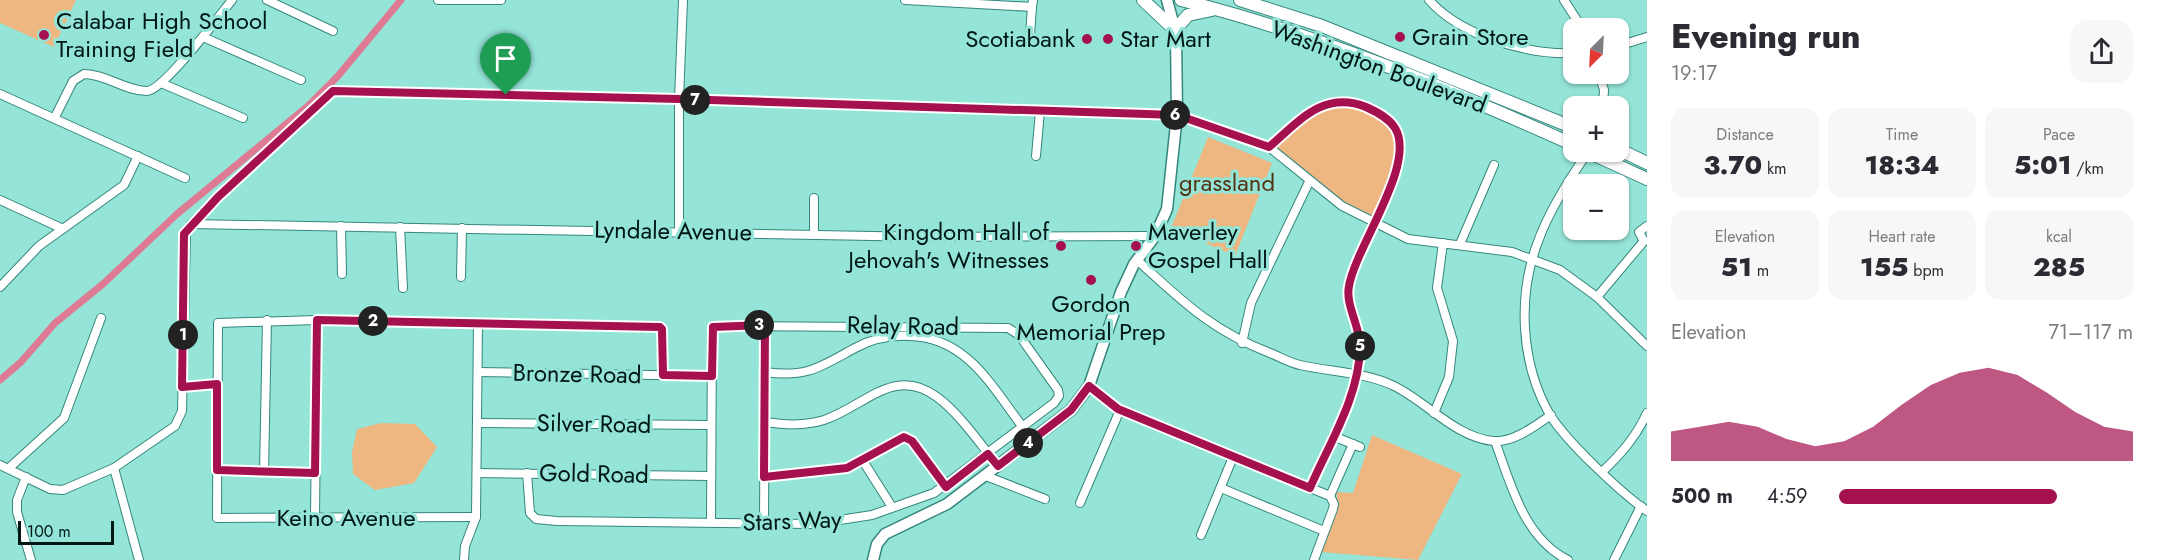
<!DOCTYPE html>
<meta charset="utf-8">
<style>
:root{--surface:#fff;--page:#f7f7f7;--text:#2b2b33;--muted:#7c7c81;--accent:#a5114f}
body{margin:0;font-family:Jost,sans-serif;background:var(--page);color:var(--text);height:100vh;display:flex;flex-direction:column;font-size:22px;white-space:nowrap}
*{box-sizing:border-box;margin:0}
p{font-size:20px;color:var(--muted)}
.icon{flex:none;width:33px;height:33px;fill:none;stroke:currentColor;stroke-width:2;stroke-linecap:round;stroke-linejoin:round}
.map{position:relative;flex:1;overflow:hidden}
.panel{display:flex;flex-direction:column;background:var(--surface);width:510px}
.panel>*{flex:none}
.needle{width:39px;rotate:204deg}
.fabs{position:absolute;left:1563px;top:18px;display:grid;gap:12px}
.fabs a{display:grid;place-items:center;width:66px;height:66px;border-radius:12px;background:var(--surface);box-shadow:0 2px 4px #0004;font-size:30px}
.scale{position:absolute;left:18px;bottom:15px;width:96px;box-sizing:border-box;padding-left:6px;border:3px solid #001714;border-top:0;font-size:16px;line-height:21px;white-space:nowrap;color:#001714;-webkit-text-stroke:4px #94e4d8;paint-order:stroke}
.pin{position:absolute;display:grid;place-items:center;width:51px;height:51px;color:#fff;margin:-62px -26px;border-radius:50% 50% 50% 0;rotate:-45deg;box-shadow:0 0 6px #0007}
.pin .icon{rotate:45deg}
.km{position:absolute;width:30px;height:30px;margin:-15px;border-radius:50%;background:#222;color:#fff;font-size:16px;line-height:30px;text-align:center}
.round{display:grid;place-items:center;flex:none;width:63px;height:63px;border-radius:18px;background:var(--page)}
.headline{display:flex;align-items:center;justify-content:space-between;height:102px;padding:0 24px}
h1{font-size:33px;font-weight:800;line-height:45px}
.stats{display:grid;grid-template-columns:repeat(3,1fr);gap:9px;height:102px;padding:6px 24px}
.stats div{display:grid;align-content:center;border-radius:15px;background:var(--page);text-align:center}
.stats b{font-size:26px;font-weight:800}
.stats small{font-size:16px;font-weight:400}
.stats p{font-size:16px}
.chart{height:168px;padding:12px 24px}
.chart p{display:flex;justify-content:space-between}
.chart svg{width:100%;height:108px;margin-top:6px;fill:var(--accent);opacity:.7}
ul{padding:0 24px;list-style:none;font-size:20px}
li{display:grid;grid-template-columns:96px 72px 1fr;align-items:center;height:45px}
li i{height:15px;border-radius:8px;background:var(--accent)}
main{display:flex;flex:1;min-height:0}
.map>svg:first-child{display:block}
</style>
<main>
<div class="map">
<svg width="1647" height="560" viewBox="0 0 1647 560">
<rect width="100%" height="100%" fill="#94e4d8"/>
<!-- green -->
<g fill="#eeb782">
<path d="M 0,0 L 76,0 L 54,47 L 0,23 Z"/>
<path d="M 1336,101 L 1379,113 L 1396,129 L 1399,165 L 1372,221 L 1342,206 L 1269,147 L 1314,109 Z"/>
<path d="M 1208,137 L 1272,163 L 1235,256 L 1171,228 Z"/>
<path d="M 381,423 L 415,424 L 437,447 L 414,483 L 375,490 L 353,474 L 352,452 L 357,429 Z"/>
<path d="M 1372,435 L 1462,474 L 1418,560 L 1321,552 L 1338,505 L 1336,492 L 1353,493 Z"/>
</g>
<g fill="none" stroke-linecap="round" stroke-linejoin="round">
<!-- canal -->
<path stroke="#de7a94" stroke-width="7" d="M 0,380 L 21,362 L 55,323 L 103,284 L 177,214 L 308,106 L 338,76 L 401,0"/>
<!-- minor casing -->
<g stroke="#35877d" stroke-width="10">
<g id="minor">
<path d="M 267,0 L 333,31"/>
<path d="M 438,0 L 501,0"/>
<path d="M 905,0 L 1032,7 L 1033,0"/>
<path d="M 1429,0 C 1461,36 1527,55 1574,53"/>
<path d="M 1564,0 L 1582,28"/>
<path d="M 1030,35 L 1032,7"/>
<path d="M 203,37 L 301,80"/>
<path d="M 1618,46 L 1647,37"/>
<path d="M 1599,74 L 1604,90 L 1603,106"/>
<path d="M 161,83 L 243,118"/>
<path d="M 0,94 L 185,178"/>
<path d="M 55,117 L 73,81 L 84,74 C 105,74 126,91 147,91 C 164,90 219,16 232,0"/>
<path d="M 1269,147 C 1299,121 1324,89 1367,107 C 1377,112 1389,118 1395,128 C 1416,162 1356,247 1349,286 C 1345,306 1361,327 1360,348 C 1358,397 1329,444 1310,488"/>
<path d="M 1588,152 C 1570,178 1550,209 1539,239 C 1517,294 1520,363 1550,415 C 1567,442 1620,492 1647,511"/>
<path d="M 1036,156 L 1040,111"/>
<path d="M 814,198 L 814,234"/>
<path d="M 0,200 L 61,228"/>
<path d="M 191,224 L 927,237 L 1155,236"/>
<path d="M 341,226 L 342,274"/>
<path d="M 400,227 L 403,288"/>
<path d="M 679,230 L 679,99 L 683,0"/>
<path d="M 1644,241 L 1639,232 L 1647,226"/>
<path d="M 1460,244 L 1494,165"/>
<path d="M 1137,260 C 1182,301 1212,331 1270,353 C 1280,357 1290,363 1300,365 C 1330,372 1365,372 1394,386 C 1427,402 1455,437 1493,441 C 1513,443 1535,426 1551,415"/>
<path d="M 461,277 L 462,228"/>
<path d="M 0,287 L 39,246 L 124,185 L 138,156"/>
<path d="M 1597,297 L 1644,241"/>
<path d="M 1242,343 L 1251,303 L 1309,182"/>
<path d="M 478,372 L 712,376"/>
<path d="M 765,372 C 807,378 820,367 855,348 C 872,339 890,335 909,336 C 966,337 991,385 1022,426"/>
<path d="M 1089,386 L 1118,409 L 1330,496 L 1334,504 L 1333,509 L 1314,560"/>
<path d="M 182,387 L 217,384"/>
<path d="M 1434,413 L 1449,377 L 1453,341 L 1437,288 L 1443,243"/>
<path d="M 765,422 C 786,425 804,426 824,420 C 864,407 894,365 937,397 C 959,413 981,445 998,466"/>
<path d="M 477,423 L 710,425"/>
<path d="M 1333,436 L 1360,447"/>
<path d="M 1495,441 C 1511,485 1524,538 1568,560"/>
<path d="M 863,461 L 892,507"/>
<path d="M 0,465 L 50,489 L 63,490 L 114,468 L 175,426 L 182,411 L 186,231 L 218,197 L 333,91 L 679,99 L 1177,115 L 1269,147 L 1342,206 L 1408,239 L 1512,252 L 1560,270 L 1597,297 L 1647,346"/>
<path d="M 9,468 L 64,418 L 101,318"/>
<path d="M 114,468 L 139,560"/>
<path d="M 217,470 L 315,473"/>
<path d="M 264,472 L 267,320"/>
<path d="M 1602,472 C 1621,454 1636,437 1647,413"/>
<path d="M 477,473 L 711,476"/>
<path d="M 527,473 L 530,513 L 536,519 L 557,521 L 814,524 L 872,515 L 934,493 L 1054,403 L 1059,396 L 1058,390 L 1019,335 L 1008,328 L 715,326 L 712,328 L 711,522"/>
<path d="M 986,476 L 1045,499"/>
<path d="M 26,477 L 17,500 L 17,512 L 31,560"/>
<path d="M 764,477 L 847,468 L 904,437 L 912,441 L 946,487"/>
<path d="M 1221,488 L 1324,531"/>
<path d="M 1330,496 L 1353,444"/>
<path d="M 1080,503 L 1120,410"/>
<path d="M 476,517 L 217,518 L 218,323 L 317,320 L 660,327 L 662,329 L 663,375"/>
<path d="M 315,518 L 317,320"/>
<path d="M 764,523 L 765,325"/>
<path d="M 1201,535 L 1233,457"/>
<path d="M 464,560 L 465,546 L 476,517 L 478,323"/>
<path d="M 1614,560 L 1641,506"/>
</g>
</g>
<!-- secondary casing -->
<g stroke="#35877d" stroke-width="13">
<path id="secondary" d="M 873,560 L 877,544 L 885,534 L 947,504 L 1071,410 L 1089,386 L 1121,292 L 1134,264 L 1155,236 L 1167,209 L 1177,115 L 1176,33 L 1167,0"/>
</g>
<!-- trunk casing -->
<g stroke="#35877d" stroke-width="14">
<g id="trunk">
<path d="M 1143,0 L 1175,30 L 1188,15 L 1212,10"/>
<path d="M 1181,0 C 1317,34 1447,88 1574,145"/>
<path d="M 1240,0 L 1322,26 L 1574,128"/>
<path d="M 1618,149 L 1647,163"/>
<path d="M 1588,152 L 1647,179"/>
</g>
</g>
<!-- minor -->
<use href="#minor" stroke="#fff" stroke-width="8"/>
<!-- secondary -->
<use href="#secondary" stroke="#fff" stroke-width="10"/>
<!-- trunk -->
<use href="#trunk" stroke="#fff" stroke-width="12"/>
</g>
<g fill="none" stroke-linecap="round" stroke-linejoin="round">
<!-- route casing -->
<g stroke="#fff" stroke-width="12">
<path id="route" d="M 333,91 L 679,99 L 1177,115 L 1269,147 C 1299,121 1324,90 1366,107 C 1377,112 1389,118 1395,128 C 1417,164 1356,246 1349,286 C 1345,306 1361,327 1360,348 C 1359,397 1329,444 1310,488 L 1118,409 L 1089,386 L 1071,410 L 998,466 L 988,454 L 946,487 L 912,441 L 904,437 L 847,468 L 764,477 L 765,325 L 713,327 L 712,376 L 663,375 L 662,329 L 660,327 L 317,320 L 315,473 L 217,470 L 217,384 L 182,387 L 184,234 L 218,197 Z"/>
</g>
<!-- route -->
<use href="#route" stroke="#a5114f" stroke-width="8"/>
</g>
<!-- markers -->
<g fill="#a5114f" stroke="#94e4d8" stroke-width="2">
<circle cx="44" cy="35" r="6"/>
<circle cx="1400" cy="37" r="6"/>
<circle cx="1087" cy="39" r="6"/>
<circle cx="1108" cy="39" r="6"/>
<circle cx="1061" cy="246" r="6"/>
<circle cx="1136" cy="246" r="6"/>
<circle cx="1091" cy="280" r="6"/>
</g>
<g text-anchor="middle" stroke-width="6" stroke-linejoin="round" paint-order="stroke">
<!-- poi labels -->
<g font-size="24" fill="#001714" stroke="#94e4d8" text-anchor="start">
<text x="56" y="29">Calabar High School<tspan x="56" dy="28">Training Field</tspan></text>
<text x="1412" y="45">Grain Store</text>
<text x="1075" y="47" text-anchor="end">Scotiabank</text>
<text x="1120" y="47">Star Mart</text>
<text x="1049" y="240" text-anchor="end">Kingdom Hall of<tspan x="1049" dy="28">Jehovah's Witnesses</tspan></text>
<text x="1148" y="240">Maverley<tspan x="1148" dy="28">Gospel Hall</tspan></text>
<text x="1091" y="312" text-anchor="middle">Gordon<tspan x="1091" dy="28">Memorial Prep</tspan></text>
</g>
<!-- street labels -->
<g font-size="24" fill="#001714" stroke="#94e4d8">
<text transform="translate(1379 67) rotate(20)" y="8">Washington Boulevard</text>
<text transform="translate(673 231) rotate(1)" y="8">Lyndale Avenue</text>
<text transform="translate(903 326) rotate(1)" y="8">Relay Road</text>
<text transform="translate(577 374) rotate(1)" y="8">Bronze Road</text>
<text transform="translate(594 424) rotate(1)" y="8">Silver Road</text>
<text transform="translate(594 474) rotate(1)" y="8">Gold Road</text>
<text x="346" y="526">Keino Avenue</text>
<text transform="translate(792 521) rotate(-2)" y="8">Stars Way</text>
</g>
<!-- park labels -->
<g font-size="24" fill="#513313" stroke="#94e4d8">
<text x="1227" y="191">grassland</text>
</g>
</g>
</svg>
<div class="fabs">
<a><svg class="needle" viewBox="-14 -14 28 28"><path d="M0-13l5 13h-10z" fill="#e53935"/><path d="M0 13l5-13h-10z" fill="#7c7c81"/></svg></a>
<a>+</a>
<a>−</a>
</div>
<div class="scale">100 m</div>
<div class="pin" style="left:506px;top:95px;background:#1e9e55"><svg class="icon" aria-label="arrive" viewBox="0 0 24 24"><path d="M6 21V4h12l-3 4 3 4H6"/></svg></div>
<b class="km" style="left:183px;top:335px">1</b>
<b class="km" style="left:373px;top:321px">2</b>
<b class="km" style="left:759px;top:325px">3</b>
<b class="km" style="left:1028px;top:443px">4</b>
<b class="km" style="left:1360px;top:346px">5</b>
<b class="km" style="left:1175px;top:115px">6</b>
<b class="km" style="left:695px;top:100px">7</b>
</div>
<section class="panel">
<div class="headline"><div><h1>Evening run</h1><p>19:17</p></div><a class="round"><svg class="icon" aria-label="share" viewBox="0 0 24 24"><path d="M12 15V3M7 8l5-5 5 5M5 13v7h14v-7"/></svg></a></div>
<div class="stats">
<div><p>Distance</p><b>3.70<small> km</small></b></div>
<div><p>Time</p><b>18:34</b></div>
<div><p>Pace</p><b>5:01<small> /km</small></b></div>
</div>
<div class="stats">
<div><p>Elevation</p><b>51<small> m</small></b></div>
<div><p>Heart rate</p><b>155<small> bpm</small></b></div>
<div><p>kcal</p><b>285</b></div>
</div>
<div class="chart"><p><span>Elevation</span>71–117 m</p>
<svg viewBox="0 0 160 44" preserveAspectRatio="none"><path d="M0 44V32L10 30L20 28L30 30L40 35L50 38L60 36L70 30L80 21L90 13L100 8L110 6L120 9L130 16L140 24L150 30L160 32V44z"/></svg>
</div>
<ul>
<li><b>500 m</b>4:59<i style="width:74%"></i></li>
</ul>
</section>
</main>
